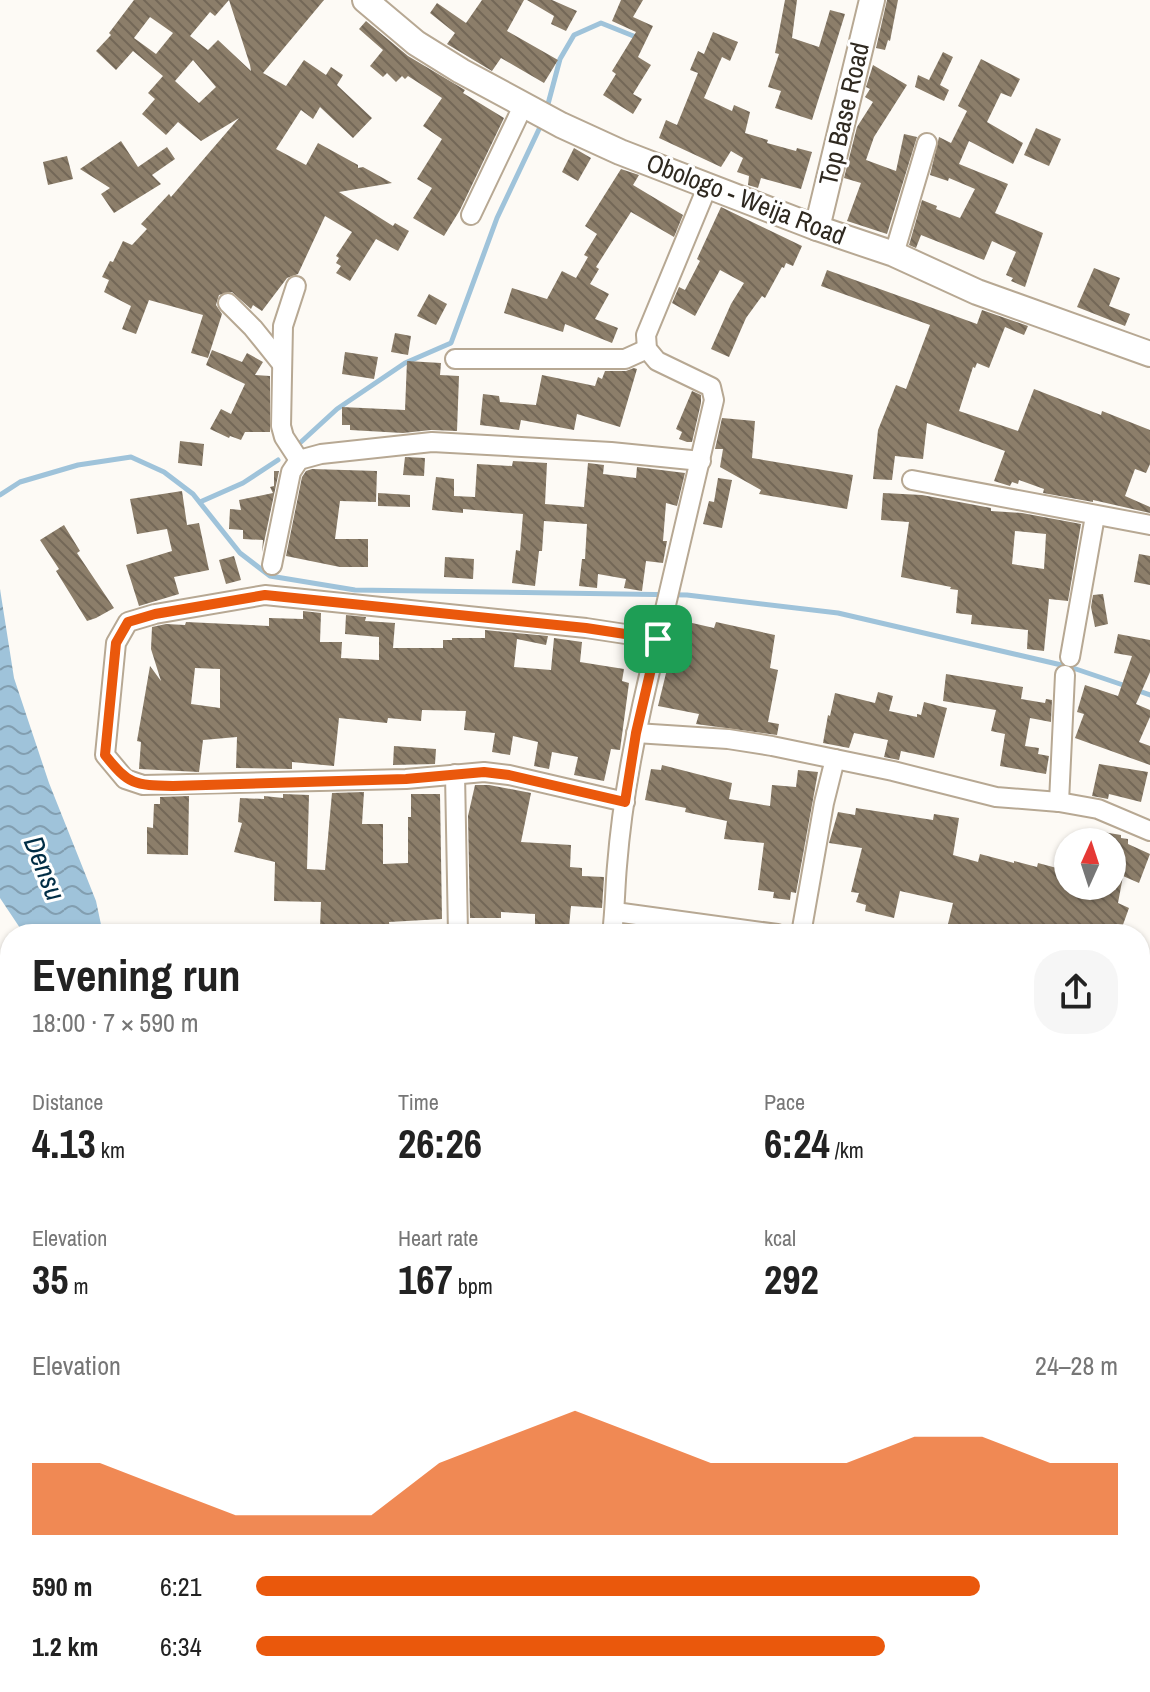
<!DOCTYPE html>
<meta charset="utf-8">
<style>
:root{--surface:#fff;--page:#f6f6f6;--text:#222;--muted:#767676;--accent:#ea580c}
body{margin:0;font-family:"Archivo Narrow",sans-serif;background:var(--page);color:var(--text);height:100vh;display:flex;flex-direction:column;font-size:30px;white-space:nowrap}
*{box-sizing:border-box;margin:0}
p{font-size:26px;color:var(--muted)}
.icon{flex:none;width:44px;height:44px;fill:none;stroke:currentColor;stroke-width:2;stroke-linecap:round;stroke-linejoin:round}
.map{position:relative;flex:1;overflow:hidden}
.details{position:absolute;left:0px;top:924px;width:1150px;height:768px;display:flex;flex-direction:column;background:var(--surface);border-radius:32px 32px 0 0;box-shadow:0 2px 6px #0004}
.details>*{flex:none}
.needle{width:52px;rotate:3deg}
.controls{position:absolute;left:1054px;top:828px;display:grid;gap:16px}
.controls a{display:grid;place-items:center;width:72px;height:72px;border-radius:50%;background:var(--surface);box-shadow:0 2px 6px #0004;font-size:40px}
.pin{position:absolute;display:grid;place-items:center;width:68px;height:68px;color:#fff;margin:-34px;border-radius:16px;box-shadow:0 4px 12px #0006}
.round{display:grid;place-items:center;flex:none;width:84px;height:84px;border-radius:32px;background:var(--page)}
.summary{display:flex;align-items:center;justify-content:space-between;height:136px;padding:0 32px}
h1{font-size:44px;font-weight:700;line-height:60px}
.figures{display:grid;grid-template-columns:repeat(3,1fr);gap:12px;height:136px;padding:8px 32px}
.figures div{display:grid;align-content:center}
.figures b{font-size:40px;font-weight:700}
.figures small{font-size:22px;font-weight:400}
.figures p{font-size:22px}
.chart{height:224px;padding:16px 32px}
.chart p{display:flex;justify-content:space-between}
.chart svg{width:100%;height:144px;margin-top:8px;fill:var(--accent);opacity:.7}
ul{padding:0 32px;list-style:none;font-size:26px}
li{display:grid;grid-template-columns:128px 96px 1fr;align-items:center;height:60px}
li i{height:20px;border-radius:10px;background:var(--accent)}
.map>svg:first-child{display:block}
</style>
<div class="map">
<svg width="1150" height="1692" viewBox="0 0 1150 1692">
<defs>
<pattern id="water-waves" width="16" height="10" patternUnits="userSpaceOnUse" patternTransform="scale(2)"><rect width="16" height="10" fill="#9fc3da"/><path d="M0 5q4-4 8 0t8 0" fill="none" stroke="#829eb0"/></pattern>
<pattern id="building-back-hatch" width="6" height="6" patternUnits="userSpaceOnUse" patternTransform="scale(2)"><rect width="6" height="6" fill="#8c7e6a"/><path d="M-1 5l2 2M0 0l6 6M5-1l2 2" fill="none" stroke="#736757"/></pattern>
</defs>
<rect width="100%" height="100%" fill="#fdfaf5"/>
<!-- education -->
<g fill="#feeedb">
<path d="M 1150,1567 L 1150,1676 L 1140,1679 L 1140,1569 Z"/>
<path d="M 990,1682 L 1125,1682 L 1083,1692 L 989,1692 Z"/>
</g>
<!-- water -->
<g fill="url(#water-waves)">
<path d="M 0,589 L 14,678 L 49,783 L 96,901 L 103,934 L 24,934 L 0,898 Z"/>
<path d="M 10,1165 L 10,1682 L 15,1682 L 10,1692 L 0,1692 L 0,1176 Z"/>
</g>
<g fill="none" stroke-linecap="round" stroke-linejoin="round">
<!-- stream -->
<g stroke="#9fc3da" stroke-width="5">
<path d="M 548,104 L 560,59 L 574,35 L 601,23 L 636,37"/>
<path d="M 301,442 L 337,409 L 405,363 L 451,343 L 497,218 L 541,125"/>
<path d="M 0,495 L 20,482 L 78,465 L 131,457 L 164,472 L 193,494 L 240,553 L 270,576 L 355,590 L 687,595 L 838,613 L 1070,667 L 1126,686"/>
<path d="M 200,502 L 243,483 L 278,460"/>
<path d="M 1136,690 L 1150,695"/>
</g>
</g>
<!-- building -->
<g fill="url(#building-back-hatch)" fill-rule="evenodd">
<path d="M 134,0 L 324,0 L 263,73 L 286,86 L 304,60 L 326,75 L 331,67 L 343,75 L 337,85 L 372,118 L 353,138 L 320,107 L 313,119 L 301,110 L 276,149 L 306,165 L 318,143 L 358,165 L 358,168 L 363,167 L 392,183 L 339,192 L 393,226 L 395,223 L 409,231 L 398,251 L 376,239 L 350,281 L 336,273 L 341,266 L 336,263 L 339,258 L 336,256 L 352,232 L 325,216 L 298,274 L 287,278 L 262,311 L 253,305 L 251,309 L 232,292 L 219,295 L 216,305 L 222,314 L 208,358 L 191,353 L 203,315 L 149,300 L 136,334 L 122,329 L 131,306 L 104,292 L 109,280 L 102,277 L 110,261 L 113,262 L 123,241 L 132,245 L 147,229 L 141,224 L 169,194 L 171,197 L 239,118 L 201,141 L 178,122 L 166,135 L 142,114 L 155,99 L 148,93 L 163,76 L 133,51 L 116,70 L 96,51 L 111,35 L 109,33 ZM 229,0 L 250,65 L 251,71 L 218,40 L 208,50 L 190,36 L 210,12 L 215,16 ZM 150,17 L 173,33 L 156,54 L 134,38 ZM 193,60 L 216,87 L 199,103 L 175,81 Z"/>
<path d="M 482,0 L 524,0 L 507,31 L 558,60 L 544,83 L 501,58 L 492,71 L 447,44 L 455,33 L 430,13 L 437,3 L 466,23 Z"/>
<path d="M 527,0 L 552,0 L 577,11 L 566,31 L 551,24 L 554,16 Z"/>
<path d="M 621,0 L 643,0 L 633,17 L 653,26 L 638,57 L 651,65 L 633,94 L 642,99 L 633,114 L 603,95 L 616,74 L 612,71 L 636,32 L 612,21 Z"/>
<path d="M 785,0 L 797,0 L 792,38 L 819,47 L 830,10 L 845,14 L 812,120 L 775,108 L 781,91 L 768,87 L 779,54 L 775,53 Z"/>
<path d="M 887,0 L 898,0 L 890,41 L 888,40 L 885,50 L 876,48 Z"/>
<path d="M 366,21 L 408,56 L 465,90 L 463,93 L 504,118 L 460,210 L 444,236 L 413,218 L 432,188 L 417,179 L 442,139 L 423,126 L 442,98 L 408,76 L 405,79 L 402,76 L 396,82 L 387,73 L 383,77 L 370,66 L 383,50 L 359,29 Z"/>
<path d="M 713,32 L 738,42 L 730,61 L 722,57 L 704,98 L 732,111 L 734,105 L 750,112 L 745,133 L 768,140 L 767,143 L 796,151 L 797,148 L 812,152 L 801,189 L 761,178 L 758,188 L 748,185 L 749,176 L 737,172 L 743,158 L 731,151 L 721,167 L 659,138 L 666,120 L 677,125 L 698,73 L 690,70 L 698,51 L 704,54 Z"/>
<path d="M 943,52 L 953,57 L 940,85 L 949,90 L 944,101 L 915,87 L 918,75 L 929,80 Z"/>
<path d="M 981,59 L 1020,79 L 1011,97 L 1001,93 L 987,122 L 1023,143 L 1013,164 L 969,141 L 959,164 L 1008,184 L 995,213 L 1043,233 L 1025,287 L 1011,281 L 1013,278 L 1006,275 L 1016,252 L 992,241 L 984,260 L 921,235 L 916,248 L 909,245 L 922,200 L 937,206 L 936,209 L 960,218 L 975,189 L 949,178 L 948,181 L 930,175 L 939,137 L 951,143 L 967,111 L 958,106 Z"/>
<path d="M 873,65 L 907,85 L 874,137 L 866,160 L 896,171 L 904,134 L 917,137 L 887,234 L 847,221 L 861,183 L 844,178 L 857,127 L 873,102 L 865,97 L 870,89 L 866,87 Z"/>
<path d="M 1036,128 L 1061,139 L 1049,166 L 1024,155 Z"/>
<path d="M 121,141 L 138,167 L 167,147 L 175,159 L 152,175 L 161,184 L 114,213 L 101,194 L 110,188 L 80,169 Z"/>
<path d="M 574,148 L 591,158 L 578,181 L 562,172 Z"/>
<path d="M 67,156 L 73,179 L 48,185 L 43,162 Z"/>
<path d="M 621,169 L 639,175 L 633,185 L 683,215 L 674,237 L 631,212 L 596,267 L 599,269 L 590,284 L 609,294 L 595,319 L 618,328 L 612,343 L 565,324 L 563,332 L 504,313 L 512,288 L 547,299 L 562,271 L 576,278 L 588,257 L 584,255 L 597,234 L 585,226 Z"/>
<path d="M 721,207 L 802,246 L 793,266 L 786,263 L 784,268 L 782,267 L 765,298 L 762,296 L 746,318 L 729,357 L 711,349 L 731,304 L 744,283 L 720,270 L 695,316 L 672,303 L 679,287 L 685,290 L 700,261 L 697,259 Z"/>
<path d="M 1094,268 L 1120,278 L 1109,306 L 1130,314 L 1125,326 L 1077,307 Z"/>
<path d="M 827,270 L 977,324 L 982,310 L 1028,326 L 1024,335 L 1005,327 L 989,368 L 977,363 L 975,368 L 973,367 L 959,411 L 1018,431 L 1034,389 L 1101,415 L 1102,411 L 1150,430 L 1150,464 L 1146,473 L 1135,469 L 1125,496 L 1150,507 L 1150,513 L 1093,500 L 1093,502 L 1043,493 L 1044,489 L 1019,480 L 1018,484 L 1012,482 L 1010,486 L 994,481 L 1005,451 L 927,423 L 923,459 L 895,456 L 892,480 L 873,479 L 878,430 L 896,385 L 906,389 L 930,325 L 821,286 Z"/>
<path d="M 429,294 L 447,304 L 436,325 L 417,316 Z"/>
<path d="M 395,333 L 411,336 L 408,355 L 391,352 Z"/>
<path d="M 212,350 L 242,362 L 247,353 L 263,362 L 255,375 L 270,376 L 270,432 L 245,432 L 241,440 L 230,436 L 229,438 L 210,429 L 221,409 L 231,414 L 245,384 L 206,365 Z"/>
<path d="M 345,352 L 378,357 L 374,379 L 342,374 Z"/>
<path d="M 407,361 L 441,363 L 440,375 L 459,376 L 457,431 L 431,430 L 403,433 L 350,430 L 350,425 L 342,425 L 342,407 L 405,410 Z"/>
<path d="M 634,368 L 637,369 L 620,427 L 577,414 L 574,430 L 521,420 L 519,430 L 480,425 L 483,394 L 499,396 L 500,402 L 536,405 L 542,375 L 595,386 L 598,377 L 602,379 L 605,371 L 626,371 Z"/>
<path d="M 692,391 L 701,395 L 701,403 L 692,442 L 687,442 L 679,439 L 682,432 L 676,429 Z"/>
<path d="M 722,418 L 755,421 L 752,458 L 853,475 L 847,509 L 759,494 L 761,490 L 720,467 L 723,449 L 715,449 Z"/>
<path d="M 180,441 L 204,444 L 202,466 L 178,463 Z"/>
<path d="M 405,457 L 425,458 L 424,476 L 403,475 Z"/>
<path d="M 513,461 L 547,463 L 545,504 L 584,507 L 588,463 L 604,465 L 603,474 L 636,478 L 637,467 L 685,473 L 677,506 L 666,503 L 663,541 L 667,541 L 663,563 L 646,561 L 642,591 L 624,588 L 626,579 L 598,574 L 597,588 L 579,586 L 582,559 L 585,559 L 587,524 L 544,521 L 542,551 L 539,551 L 535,586 L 512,583 L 516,550 L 520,551 L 523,514 L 463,509 L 463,513 L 432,510 L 436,477 L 454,479 L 454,496 L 475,497 L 477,464 L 512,466 Z"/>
<path d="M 312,469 L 377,471 L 376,502 L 340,501 L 335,539 L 368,539 L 368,567 L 340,567 L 286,556 L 302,477 L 306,471 Z"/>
<path d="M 274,471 L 279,471 L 262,552 L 263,540 L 243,539 L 243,530 L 229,529 L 230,509 L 241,510 L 239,500 L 273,493 L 270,487 L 274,486 Z"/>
<path d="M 718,478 L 732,480 L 722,528 L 703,524 L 709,501 L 714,502 Z"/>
<path d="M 182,491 L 187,525 L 199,523 L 209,570 L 174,577 L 179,594 L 139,606 L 126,565 L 172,551 L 167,529 L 137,534 L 130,499 Z"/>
<path d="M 378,493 L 410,495 L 410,507 L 378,506 Z"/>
<path d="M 883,493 L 922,495 L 991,508 L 991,511 L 1022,513 L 1081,524 L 1068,601 L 1049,599 L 1044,651 L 1027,649 L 1028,630 L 971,624 L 972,615 L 956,613 L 958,590 L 950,589 L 951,587 L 901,577 L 909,522 L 881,520 ZM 1015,531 L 1046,534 L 1044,569 L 1012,564 Z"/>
<path d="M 64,525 L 80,551 L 77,553 L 114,608 L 96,618 L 87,621 L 56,571 L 59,569 L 40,540 Z"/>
<path d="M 1139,554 L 1150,556 L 1150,585 L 1134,582 Z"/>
<path d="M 234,556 L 241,580 L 226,584 L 219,560 Z"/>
<path d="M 445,557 L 474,559 L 473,579 L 444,577 Z"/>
<path d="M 1103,594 L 1108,624 L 1095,627 L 1091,607 L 1093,595 Z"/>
<path d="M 303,611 L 321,613 L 320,642 L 342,642 L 341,658 L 379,660 L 379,637 L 345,634 L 346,615 L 366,617 L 365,621 L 395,623 L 393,648 L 443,648 L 443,640 L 452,640 L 452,638 L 485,638 L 485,630 L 548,636 L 546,645 L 517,639 L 514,667 L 551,670 L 554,638 L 582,642 L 580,662 L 624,669 L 622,681 L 629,683 L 620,750 L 611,749 L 604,781 L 574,775 L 578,757 L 552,752 L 549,769 L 534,766 L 538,742 L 513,736 L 510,755 L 492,752 L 495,733 L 464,730 L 466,711 L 422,710 L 421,721 L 388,718 L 387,723 L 339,718 L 334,766 L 292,762 L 292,769 L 236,768 L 237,737 L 203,740 L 199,772 L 139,769 L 141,742 L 137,741 L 150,666 L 161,681 L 151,649 L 152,627 L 166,624 L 185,625 L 186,622 L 269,626 L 269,618 L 303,619 ZM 195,668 L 220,669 L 220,708 L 191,704 Z"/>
<path d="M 679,620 L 714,628 L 716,622 L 775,635 L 770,668 L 778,670 L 768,722 L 779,724 L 777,735 L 696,724 L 699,714 L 658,706 Z"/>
<path d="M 1118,634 L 1150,640 L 1150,672 L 1136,704 L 1150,710 L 1150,717 L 1139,742 L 1150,746 L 1150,765 L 1075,738 L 1084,714 L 1077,712 L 1085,685 L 1118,696 L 1132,656 L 1114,653 Z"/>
<path d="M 946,674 L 1023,687 L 1021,699 L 1045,703 L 1046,699 L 1052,700 L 1051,722 L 1030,718 L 1025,746 L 1039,748 L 1038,754 L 1049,756 L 1046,774 L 1000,766 L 1005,734 L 991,731 L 996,710 L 943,701 Z"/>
<path d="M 878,692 L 893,696 L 889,711 L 917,717 L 917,714 L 921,715 L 924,702 L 947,708 L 934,758 L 901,751 L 899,760 L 884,757 L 888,740 L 854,733 L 849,748 L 823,743 L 828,715 L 830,716 L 835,693 L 875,703 Z"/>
<path d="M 394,746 L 436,749 L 435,764 L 393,765 Z"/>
<path d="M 1099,764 L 1148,772 L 1141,802 L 1109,794 L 1108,799 L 1092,796 Z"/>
<path d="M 662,765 L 732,783 L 729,799 L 770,806 L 772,785 L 796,787 L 798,770 L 818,772 L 796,893 L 791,892 L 790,900 L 773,898 L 774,892 L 758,890 L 764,843 L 724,839 L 727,821 L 685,812 L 686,808 L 645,800 L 651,769 L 661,770 Z"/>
<path d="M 475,785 L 489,785 L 531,793 L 521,842 L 571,845 L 570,867 L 582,868 L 582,876 L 604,877 L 602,908 L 571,906 L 569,927 L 535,924 L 535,914 L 501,912 L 501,918 L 470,918 L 468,816 Z"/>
<path d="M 364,792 L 362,824 L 383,824 L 383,864 L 408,863 L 408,817 L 411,817 L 411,794 L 440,794 L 442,919 L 389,922 L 390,931 L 320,928 L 321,902 L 274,901 L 275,862 L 234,852 L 242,823 L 238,822 L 240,798 L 264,799 L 264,796 L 283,798 L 283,794 L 309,795 L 307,869 L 325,870 L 332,793 Z"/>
<path d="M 189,796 L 188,855 L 147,854 L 147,827 L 153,828 L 154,804 L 160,804 L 160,797 Z"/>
<path d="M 856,808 L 933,820 L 934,814 L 959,818 L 953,855 L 978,862 L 980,854 L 1014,863 L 1014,861 L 1037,867 L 1038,863 L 1068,871 L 1068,886 L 1112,886 L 1112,842 L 1082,842 L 1085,829 L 1121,835 L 1121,838 L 1128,839 L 1128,844 L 1150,854 L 1139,883 L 1123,876 L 1118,903 L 1129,908 L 1120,933 L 1106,927 L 1104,934 L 1056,934 L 1030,925 L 1028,934 L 963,934 L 965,927 L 948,924 L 953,903 L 900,891 L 894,918 L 865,911 L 866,905 L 856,902 L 859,893 L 851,892 L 862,848 L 829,843 L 838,812 L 855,815 Z"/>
</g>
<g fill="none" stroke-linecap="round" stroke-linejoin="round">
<!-- minor casing -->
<g stroke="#b7a893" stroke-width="22">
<g id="minor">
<path d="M 471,215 L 524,104"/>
<path d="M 894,254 L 927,143"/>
<path d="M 296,286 L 283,326 L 281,426 L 284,437 L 299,460"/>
<path d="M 228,303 L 253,328 L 282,364"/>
<path d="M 455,359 L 625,359 L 647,349"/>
<path d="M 912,480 L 1150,525"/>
<path d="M 272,565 L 291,472 L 299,460 L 321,454 L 432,442 L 611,452 L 701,461"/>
<path d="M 658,639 L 714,400 L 711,387 L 657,361 L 647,349 L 646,335 L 708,185"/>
<path d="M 1070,657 L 1095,516"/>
<path d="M 636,733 L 728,739 L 772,746 L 893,771 L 996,797 L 1059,802 L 1098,809 L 1150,831"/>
<path d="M 455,774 L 458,934"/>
<path d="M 1059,802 L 1065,675"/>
<path d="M 615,912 L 777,934"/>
<path d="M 612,934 C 615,911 615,888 617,866 C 623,789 639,713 658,639 L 586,628 L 265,595 L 155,614 L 128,622 L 116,643 L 105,755 L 125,779 L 143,785 L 406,779 L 484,772 L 509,775 L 625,802"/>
<path d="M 801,934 L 824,803 L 835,759"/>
<path d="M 1140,1032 L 1150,1039"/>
<path d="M 1140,1074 L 1150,1069"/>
<path d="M 1140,1558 L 1150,1556"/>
<path d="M 846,1692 L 879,1682"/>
<path d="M 958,1692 L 958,1682"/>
</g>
</g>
<!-- tertiary casing -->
<g stroke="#b7a893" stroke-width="28">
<g id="tertiary">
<path d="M 365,0 L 416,43 L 461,71 L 561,125 L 620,152 L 817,228 L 894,254 L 977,292 L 1150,354"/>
<path d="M 817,228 L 872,0"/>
</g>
</g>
<!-- trunk casing -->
<g stroke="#b7a893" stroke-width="36">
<g id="trunk">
<path d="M 1140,1381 L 1150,1379"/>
<path d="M 1140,1417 L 1150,1414"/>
<path d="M 0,1462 L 10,1463"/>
<path d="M 0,1501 L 10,1502"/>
</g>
</g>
<!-- minor -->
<use href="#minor" stroke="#fff" stroke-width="18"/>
<!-- tertiary -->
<use href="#tertiary" stroke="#fff" stroke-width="24"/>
<!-- trunk -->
<use href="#trunk" stroke="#fff" stroke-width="32"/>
</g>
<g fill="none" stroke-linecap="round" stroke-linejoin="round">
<!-- route casing -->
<g stroke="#fff" stroke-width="16">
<path id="route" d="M 265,595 L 586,628 L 658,639 L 636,733 L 625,802 L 509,775 L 484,772 L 406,779 L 173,786 C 134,785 129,785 105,755 L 116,643 L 128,622 L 155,614 Z"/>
</g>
<!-- route -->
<use href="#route" stroke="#ea580c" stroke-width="10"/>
</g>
<g text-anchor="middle" stroke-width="6" stroke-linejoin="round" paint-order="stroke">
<!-- street labels -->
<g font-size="26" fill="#2f2920" stroke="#fff">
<text transform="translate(844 114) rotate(-77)" y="9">Top Base Road</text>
<text transform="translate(746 199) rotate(21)" y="9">Obologo - Weija Road</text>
</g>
<!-- water labels -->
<g font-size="28" font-style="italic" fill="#002d45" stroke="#fff">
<text transform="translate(45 868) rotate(68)" y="10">Densu</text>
</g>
</g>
</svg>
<div class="controls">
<a><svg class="needle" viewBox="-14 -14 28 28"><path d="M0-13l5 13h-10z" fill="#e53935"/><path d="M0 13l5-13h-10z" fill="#767676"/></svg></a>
</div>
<div class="pin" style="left:658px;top:639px;background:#1e9e55"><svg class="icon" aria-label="arrive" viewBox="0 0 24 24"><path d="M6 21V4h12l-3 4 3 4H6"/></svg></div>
<section class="details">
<div class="summary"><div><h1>Evening run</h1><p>18:00 · 7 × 590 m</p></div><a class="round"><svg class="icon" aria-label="share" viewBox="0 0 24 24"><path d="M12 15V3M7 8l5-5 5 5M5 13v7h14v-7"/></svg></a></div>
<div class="figures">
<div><p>Distance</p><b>4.13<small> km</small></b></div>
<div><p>Time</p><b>26:26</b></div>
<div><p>Pace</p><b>6:24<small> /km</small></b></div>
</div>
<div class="figures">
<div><p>Elevation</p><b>35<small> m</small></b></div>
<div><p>Heart rate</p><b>167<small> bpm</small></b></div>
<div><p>kcal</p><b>292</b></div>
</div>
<div class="chart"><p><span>Elevation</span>24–28 m</p>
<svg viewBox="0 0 160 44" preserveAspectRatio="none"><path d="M0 44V22L10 22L20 30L30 38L40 38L50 38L60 22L70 14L80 6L90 14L100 22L110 22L120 22L130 14L140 14L150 22L160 22V44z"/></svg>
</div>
<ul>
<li><b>590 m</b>6:21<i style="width:84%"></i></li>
<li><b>1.2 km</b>6:34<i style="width:73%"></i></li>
</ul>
</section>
</div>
